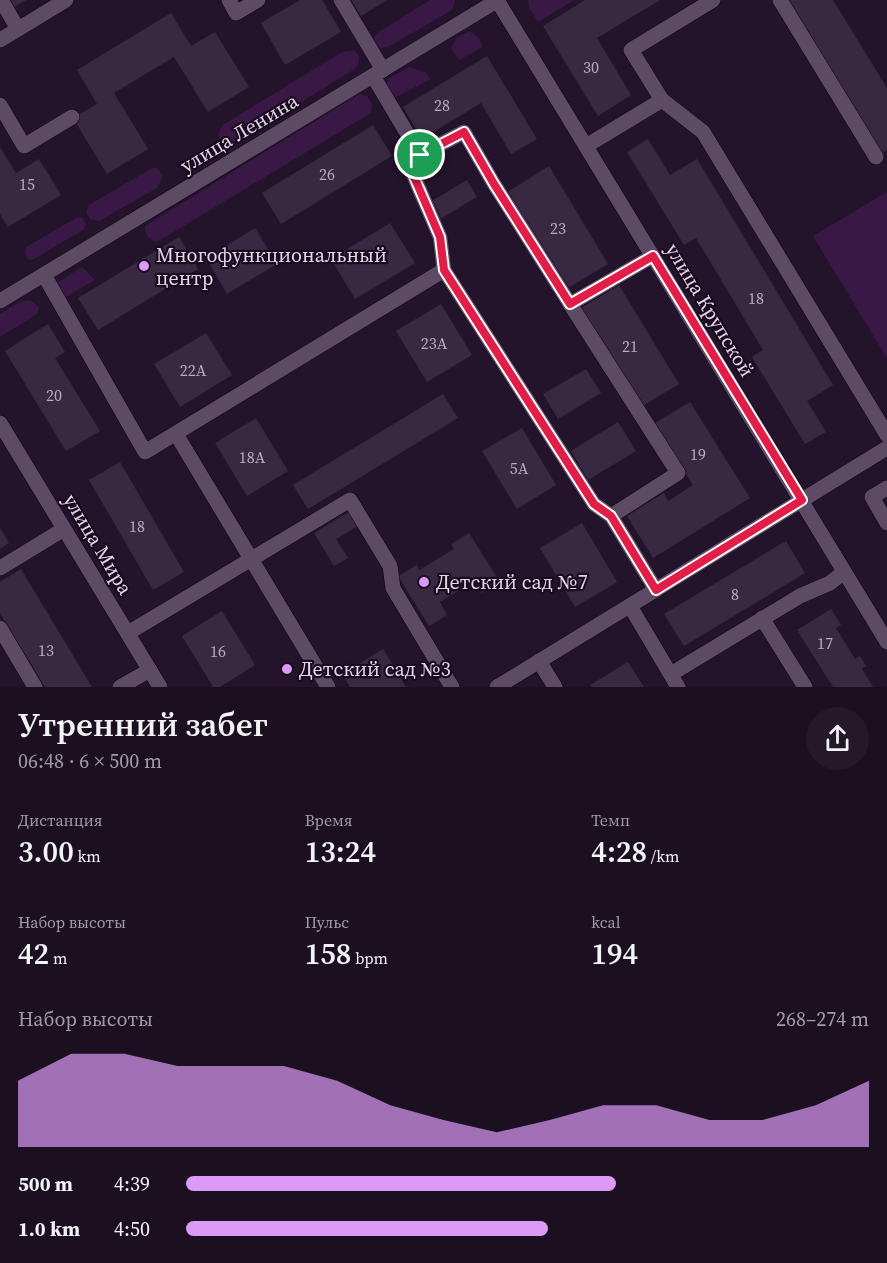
<!DOCTYPE html>
<html lang="ru">
<meta charset="utf-8">
<style>
:root{--surface:#1b0f20;--page:#241829;--text:#f1f3f6;--muted:#a09ca5;--accent:#da9af6}
body{margin:0;font-family:"Source Serif 4",serif;background:var(--page);color:var(--text);height:100vh;display:flex;flex-direction:column;font-size:22px;white-space:nowrap}
*{box-sizing:border-box;margin:0}
p{font-size:20px;color:var(--muted)}
.icon{flex:none;width:33px;height:33px;fill:none;stroke:currentColor;stroke-width:2;stroke-linecap:round;stroke-linejoin:round}
.map{position:relative;height:687px;overflow:hidden}
.drawer{display:flex;flex-direction:column;background:var(--surface);flex:1}
.drawer>*{flex:none}
.pin{position:absolute;display:grid;place-items:center;width:51px;height:51px;color:#fff;margin:-26px;border:3px solid #fff;border-radius:50%;box-shadow:0 2px 6px #0007}
.round{display:grid;place-items:center;flex:none;width:63px;height:63px;border-radius:32px;background:var(--page)}
.headline{display:flex;align-items:center;justify-content:space-between;height:102px;padding:0 18px}
h1{font-size:33px;font-weight:600;line-height:45px}
.stats{display:grid;grid-template-columns:repeat(3,1fr);gap:9px;height:102px;padding:6px 18px}
.stats div{display:grid;align-content:center}
.stats b{font-size:30px;font-weight:600}
.stats small{font-size:16px;font-weight:400}
.stats p{font-size:16px}
.chart{height:168px;padding:12px 18px}
.chart p{display:flex;justify-content:space-between}
.chart svg{width:100%;height:108px;margin-top:6px;fill:var(--accent);opacity:.7}
ul{padding:0 18px;list-style:none;font-size:20px}
li{display:grid;grid-template-columns:96px 72px 1fr;align-items:center;height:45px}
li i{height:15px;border-radius:8px;background:var(--accent)}
.map>svg:first-child{display:block}
</style>
<div class="map">
<svg width="887" height="687" viewBox="0 0 887 687">
<rect width="100%" height="100%" fill="#24142b"/>
<!-- green -->
<g fill="#391846">
<path d="M 430,0 L 454,0 L 455,2 L 452,10 L 388,47 L 380,48 L 374,39 L 377,33 Z"/>
<path d="M 528,0 L 574,0 L 538,22 L 529,7 Z"/>
<path d="M 470,31 L 479,38 L 483,47 L 459,60 L 451,48 L 456,38 Z"/>
<path d="M 354,50 L 359,56 L 358,65 L 353,70 L 236,142 L 222,143 L 218,135 L 223,125 L 342,52 Z"/>
<path d="M 409,67 L 425,72 L 431,79 L 394,98 L 385,90 L 388,79 Z"/>
<path d="M 359,94 L 367,96 L 372,104 L 371,113 L 157,242 C 148,239 145,235 145,226 Z"/>
<path d="M 152,168 L 157,168 L 163,176 L 157,188 L 99,221 L 90,219 L 86,212 L 89,205 Z"/>
<path d="M 887,192 L 887,358 L 813,236 Z"/>
<path d="M 82,217 L 86,224 L 83,230 L 34,259 L 28,260 L 25,253 L 26,247 L 76,218 Z"/>
<path d="M 82,267 L 95,280 L 64,298 L 57,283 Z"/>
<path d="M 30,300 L 39,307 L 37,314 L 0,337 L 0,314 L 20,302 Z"/>
</g>
<!-- building -->
<g fill="#392841">
<path d="M 8,0 L 26,0 L 13,8 Z"/>
<path d="M 300,0 L 322,0 L 341,32 L 285,65 L 261,23 Z"/>
<path d="M 351,0 L 387,0 L 361,16 Z"/>
<path d="M 585,0 L 660,0 L 597,38 L 631,95 L 598,116 L 543,26 Z"/>
<path d="M 789,0 L 833,0 L 887,88 L 887,150 L 882,153 Z"/>
<path d="M 171,13 L 191,46 L 215,32 L 249,87 L 208,112 L 174,57 L 114,93 L 148,149 L 107,174 L 73,118 L 97,104 L 77,70 Z"/>
<path d="M 487,56 L 537,139 L 511,154 L 481,103 L 422,139 L 403,107 Z"/>
<path d="M 373,125 L 392,156 L 281,224 L 262,193 Z"/>
<path d="M 648,139 L 670,175 L 697,159 L 833,385 L 807,401 L 826,432 L 805,444 L 752,357 L 763,350 L 696,238 L 684,245 L 627,152 Z"/>
<path d="M 0,147 L 16,173 L 39,159 L 61,195 L 8,227 L 0,214 Z"/>
<path d="M 549,166 L 608,264 L 568,288 L 508,192 Z"/>
<path d="M 467,180 L 477,197 L 440,219 L 430,202 Z"/>
<path d="M 390,223 L 415,263 L 355,299 L 331,259 Z"/>
<path d="M 255,228 L 277,264 L 227,294 L 206,258 Z"/>
<path d="M 179,237 L 198,269 L 98,330 L 78,298 Z"/>
<path d="M 619,285 L 679,384 L 641,407 L 581,308 Z"/>
<path d="M 441,304 L 472,355 L 427,382 L 396,331 Z"/>
<path d="M 48,324 L 65,352 L 55,358 L 100,431 L 66,451 L 5,351 Z"/>
<path d="M 206,333 L 232,375 L 180,407 L 154,364 Z"/>
<path d="M 586,369 L 601,393 L 558,419 L 543,394 Z"/>
<path d="M 443,394 L 458,418 L 308,509 L 293,485 Z"/>
<path d="M 690,402 L 750,498 L 653,558 L 627,516 L 664,493 L 668,501 L 693,485 L 655,423 Z"/>
<path d="M 256,418 L 288,471 L 247,496 L 215,443 Z"/>
<path d="M 618,422 L 636,451 L 588,480 L 571,451 Z"/>
<path d="M 522,428 L 556,485 L 517,509 L 482,451 Z"/>
<path d="M 120,462 L 184,572 L 153,590 L 89,480 Z"/>
<path d="M 349,512 L 358,526 L 336,539 L 348,558 L 334,566 L 314,533 Z"/>
<path d="M 582,523 L 617,582 L 575,607 L 540,548 Z"/>
<path d="M 0,528 L 9,543 L 0,549 Z"/>
<path d="M 469,533 L 500,582 L 482,593 L 474,581 L 440,602 L 447,615 L 429,626 L 398,576 L 417,565 L 419,570 L 454,549 L 451,544 Z"/>
<path d="M 786,541 L 805,573 L 684,646 L 664,614 Z"/>
<path d="M 21,569 L 92,687 L 45,687 L 0,613 L 0,582 Z"/>
<path d="M 831,609 L 841,625 L 836,628 L 855,659 L 860,656 L 866,666 L 862,669 L 873,687 L 833,687 L 797,630 Z"/>
<path d="M 222,611 L 255,665 L 220,687 L 213,687 L 182,636 Z"/>
<path d="M 383,649 L 406,687 L 350,687 L 342,674 Z"/>
<path d="M 628,662 L 644,687 L 592,687 L 590,685 Z"/>
</g>
<g fill="none" stroke-linecap="round" stroke-linejoin="round">
<!-- minor casing -->
<g stroke="#0d0113" stroke-width="16">
<g id="minor">
<path d="M 1,0 L 18,29"/>
<path d="M 229,0 L 236,13 L 258,0"/>
<path d="M 341,0 L 383,70"/>
<path d="M 497,0 L 887,642"/>
<path d="M 780,0 L 876,157"/>
<path d="M 0,40 L 66,0"/>
<path d="M 373,76 L 420,155"/>
<path d="M 662,100 L 703,132 L 887,435"/>
<path d="M 0,105 L 24,146 L 72,117"/>
<path d="M 586,146 L 662,100 L 631,50 L 713,0"/>
<path d="M 444,270 L 594,504 L 611,516 L 656,590"/>
<path d="M 44,275 L 145,452 L 444,270 L 440,237 L 412,172 L 420,155 L 464,132 L 494,184 L 570,304 L 653,256"/>
<path d="M 0,301 L 498,0"/>
<path d="M 570,304 L 678,473 L 611,516"/>
<path d="M 0,423 L 160,687"/>
<path d="M 176,434 L 328,687"/>
<path d="M 887,488 L 872,497 L 887,523"/>
<path d="M 0,568 L 64,529"/>
<path d="M 630,606 L 678,687"/>
<path d="M 762,618 L 805,687"/>
<path d="M 0,628 L 35,687"/>
<path d="M 128,633 L 350,500 L 390,566 L 393,588 L 452,687"/>
<path d="M 539,661 L 555,687"/>
<path d="M 671,674 L 800,596 L 830,583 L 844,572"/>
<path d="M 120,687 L 150,670"/>
<path d="M 497,687 L 887,448"/>
</g>
</g>
<!-- minor -->
<use href="#minor" stroke="#5d4a65" stroke-width="15"/>
</g>
<g fill="none" stroke-linecap="round" stroke-linejoin="round">
<!-- route casing -->
<g stroke="#fff" stroke-width="12">
<path id="route" d="M 464,132 L 494,184 L 570,304 L 653,256 L 802,500 L 656,590 L 611,516 L 594,504 L 444,270 L 440,237 L 412,172 L 420,155 Z"/>
</g>
<!-- route -->
<use href="#route" stroke="#e11d48" stroke-width="8"/>
</g>
<!-- markers -->
<g fill="#da9af6" stroke="#1a0b21" stroke-width="2">
<circle cx="144" cy="266" r="6"/>
<circle cx="424" cy="582" r="6"/>
<circle cx="287" cy="669" r="6"/>
</g>
<g text-anchor="middle" stroke-width="4.5" stroke-linejoin="round" paint-order="stroke">
<!-- number labels -->
<g font-size="16" fill="#b8abbe">
<text x="591" y="73">30</text>
<text x="442" y="111">28</text>
<text x="327" y="180">26</text>
<text x="27" y="190">15</text>
<text x="558" y="234">23</text>
<text x="756" y="304">18</text>
<text x="434" y="349">23А</text>
<text x="630" y="352">21</text>
<text x="193" y="376">22А</text>
<text x="54" y="401">20</text>
<text x="698" y="460">19</text>
<text x="252" y="463">18А</text>
<text x="519" y="474">5А</text>
<text x="137" y="532">18</text>
<text x="735" y="600">8</text>
<text x="825" y="649">17</text>
<text x="46" y="656">13</text>
<text x="218" y="657">16</text>
</g>
<!-- street labels -->
<g font-size="20" fill="#e2d7e7" stroke="#1a0b21">
<text transform="translate(239 133) rotate(-31)" y="7">улица Ленина</text>
<text transform="translate(710 310) rotate(59)" y="7">улица Крупской</text>
<text transform="translate(98 544) rotate(59)" y="7">улица Мира</text>
</g>
<!-- poi labels -->
<g font-size="20" fill="#e2d7e7" stroke="#1a0b21" text-anchor="start">
<text x="156" y="262">Многофункциональный<tspan x="156" dy="23">центр</tspan></text>
<text x="436" y="589">Детский сад №7</text>
<text x="299" y="676">Детский сад №3</text>
</g>
</g>
</svg>
<div class="pin" style="left:420px;top:155px;background:#1e9e55"><svg class="icon" aria-label="arrive" viewBox="0 0 24 24"><path d="M6 21V4h12l-3 4 3 4H6"/></svg></div>
</div>
<section class="drawer">
<div class="headline"><div><h1>Утренний забег</h1><p>06:48 · 6 × 500 m</p></div><a class="round"><svg class="icon" aria-label="share" viewBox="0 0 24 24"><path d="M12 15V3M7 8l5-5 5 5M5 13v7h14v-7"/></svg></a></div>
<div class="stats">
<div><p>Дистанция</p><b>3.00<small> km</small></b></div>
<div><p>Время</p><b>13:24</b></div>
<div><p>Темп</p><b>4:28<small> /km</small></b></div>
</div>
<div class="stats">
<div><p>Набор высоты</p><b>42<small> m</small></b></div>
<div><p>Пульс</p><b>158<small> bpm</small></b></div>
<div><p>kcal</p><b>194</b></div>
</div>
<div class="chart"><p><span>Набор высоты</span>268–274 m</p>
<svg viewBox="0 0 160 44" preserveAspectRatio="none"><path d="M0 44V17L10 6L20 6L30 11L40 11L50 11L60 17L70 27L80 33L90 38L100 33L110 27L120 27L130 33L140 33L150 27L160 17V44z"/></svg>
</div>
<ul>
<li><b>500 m</b>4:39<i style="width:63%"></i></li>
<li><b>1.0 km</b>4:50<i style="width:53%"></i></li>
</ul>
</section>
